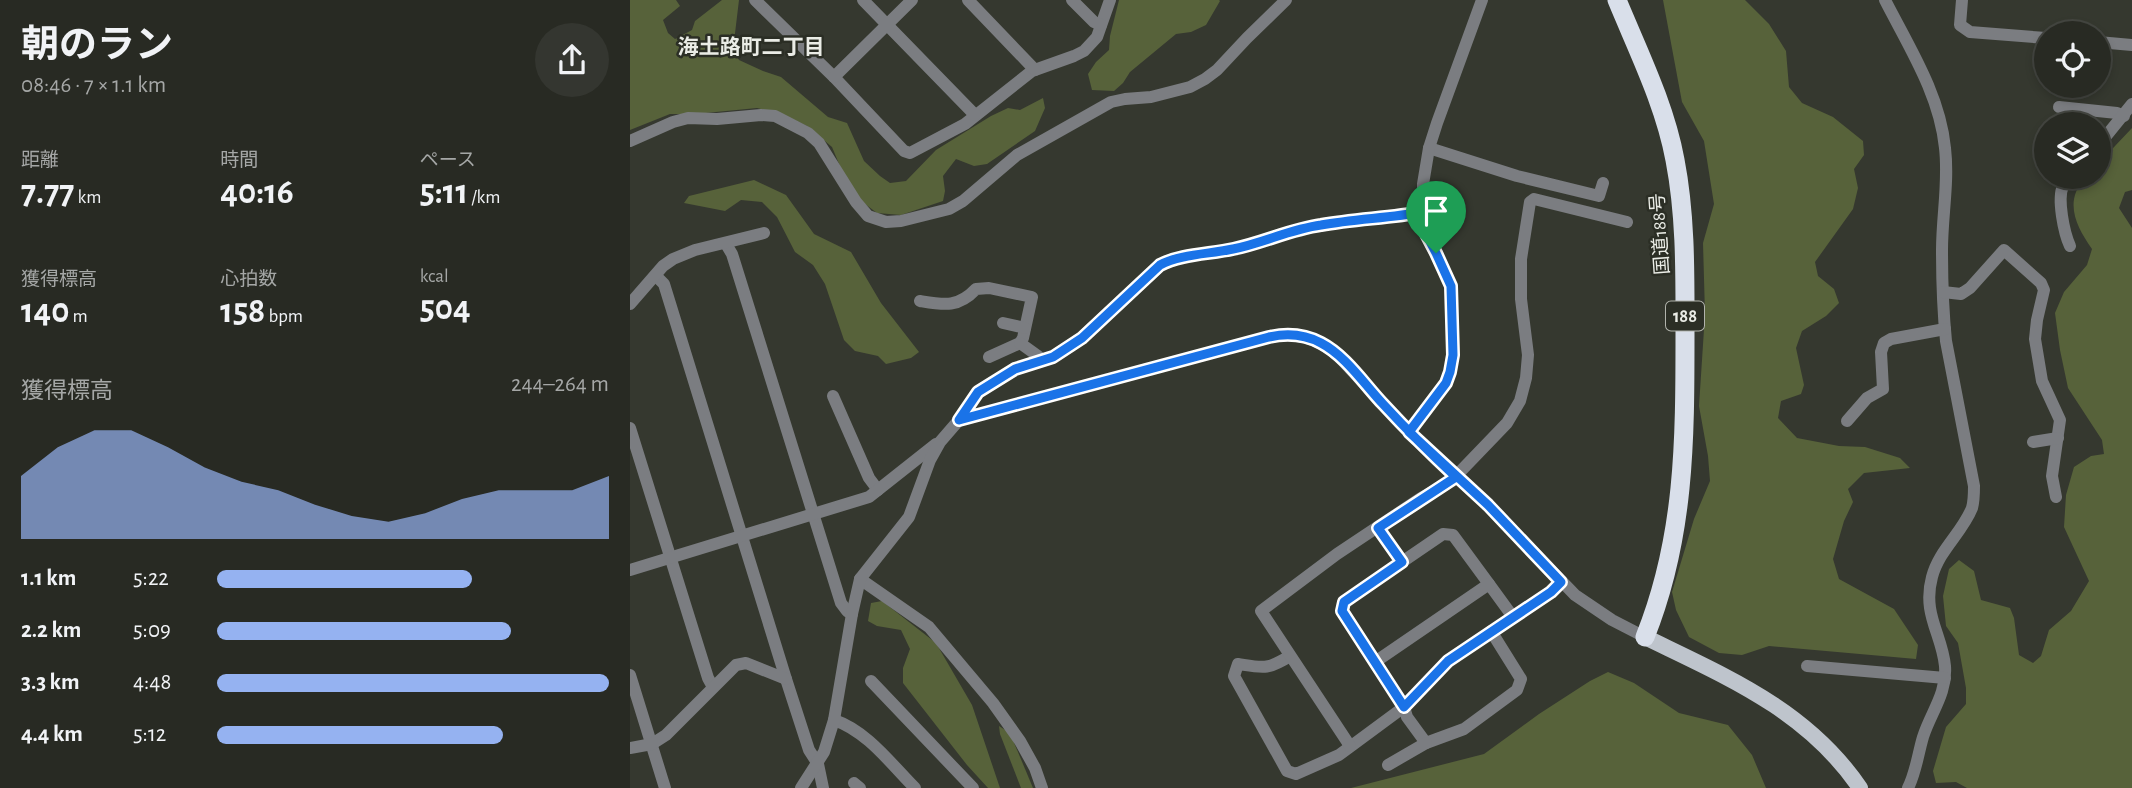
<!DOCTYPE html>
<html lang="ja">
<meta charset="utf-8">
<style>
:root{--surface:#282a23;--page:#343630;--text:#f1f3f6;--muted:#a5a7a6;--line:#444641;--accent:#95b2f1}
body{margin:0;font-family:"Alegreya Sans","Noto Sans JP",sans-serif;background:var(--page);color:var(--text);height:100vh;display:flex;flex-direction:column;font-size:26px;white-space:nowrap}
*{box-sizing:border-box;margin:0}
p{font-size:23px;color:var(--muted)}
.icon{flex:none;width:38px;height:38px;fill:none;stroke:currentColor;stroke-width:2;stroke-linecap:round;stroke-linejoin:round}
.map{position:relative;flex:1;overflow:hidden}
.sheet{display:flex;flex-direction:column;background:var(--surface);width:630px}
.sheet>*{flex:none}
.buttons{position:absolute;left:1404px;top:21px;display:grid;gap:14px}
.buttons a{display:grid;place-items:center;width:77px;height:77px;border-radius:50%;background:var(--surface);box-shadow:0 4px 10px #0003,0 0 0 2px var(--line);font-size:35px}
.pin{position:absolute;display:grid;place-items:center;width:60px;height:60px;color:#fff;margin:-72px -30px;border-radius:50% 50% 50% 0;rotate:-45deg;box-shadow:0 0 7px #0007}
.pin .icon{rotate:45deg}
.round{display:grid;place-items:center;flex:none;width:74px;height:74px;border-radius:37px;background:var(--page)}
.head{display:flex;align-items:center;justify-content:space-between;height:119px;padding:0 21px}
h1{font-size:38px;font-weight:700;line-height:52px}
.stats{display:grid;grid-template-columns:repeat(3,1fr);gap:10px;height:119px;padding:7px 21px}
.stats div{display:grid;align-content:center}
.stats b{font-size:35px;font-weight:700}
.stats small{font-size:19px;font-weight:400}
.stats p{font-size:19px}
.chart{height:196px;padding:14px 21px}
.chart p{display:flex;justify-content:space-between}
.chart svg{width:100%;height:126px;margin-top:7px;fill:var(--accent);opacity:.7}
ul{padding:0 21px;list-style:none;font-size:23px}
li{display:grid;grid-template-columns:112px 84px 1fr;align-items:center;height:52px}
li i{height:18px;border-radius:9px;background:var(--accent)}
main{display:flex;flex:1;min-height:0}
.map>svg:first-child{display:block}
</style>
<main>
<section class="sheet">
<div class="head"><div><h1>朝のラン</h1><p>08:46 · 7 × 1.1 km</p></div><a class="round"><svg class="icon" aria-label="share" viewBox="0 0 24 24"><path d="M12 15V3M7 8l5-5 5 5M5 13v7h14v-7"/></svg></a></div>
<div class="stats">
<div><p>距離</p><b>7.77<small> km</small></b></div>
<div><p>時間</p><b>40:16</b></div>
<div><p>ペース</p><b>5:11<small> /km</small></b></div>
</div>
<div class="stats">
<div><p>獲得標高</p><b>140<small> m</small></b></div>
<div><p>心拍数</p><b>158<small> bpm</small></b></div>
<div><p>kcal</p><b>504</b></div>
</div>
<div class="chart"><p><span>獲得標高</span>244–264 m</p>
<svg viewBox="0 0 160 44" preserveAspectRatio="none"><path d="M0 44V22L10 12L20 6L30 6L40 12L50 19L60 24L70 27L80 32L90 36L100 38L110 35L120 30L130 27L140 27L150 27L160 22V44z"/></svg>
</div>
<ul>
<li><b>1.1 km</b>5:22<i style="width:65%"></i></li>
<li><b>2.2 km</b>5:09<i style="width:75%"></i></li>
<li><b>3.3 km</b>4:48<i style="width:100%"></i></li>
<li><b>4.4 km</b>5:12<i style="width:73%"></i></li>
</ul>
</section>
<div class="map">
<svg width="1502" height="788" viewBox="0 0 1502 788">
<rect width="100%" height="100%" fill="#35382f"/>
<!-- green -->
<g fill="#57623a">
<path d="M 0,0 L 46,0 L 50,6 L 33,20 L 38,33 L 45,39 L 62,30 L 65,21 L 92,0 L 109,0 L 103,50 L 109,60 L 133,71 L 151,77 L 198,117 L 217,123 L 234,161 L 250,176 L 260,183 L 276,181 L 306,150 L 361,116 L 378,108 L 390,110 L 413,98 L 415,108 L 405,131 L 357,164 L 344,166 L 326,159 L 313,176 L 315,191 L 313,201 L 271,215 L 247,213 L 231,201 L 212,171 L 202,147 L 177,126 L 154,115 L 127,108 L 65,114 L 40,114 L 0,130 Z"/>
<path d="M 489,0 L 589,0 L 590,1 L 576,25 L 561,32 L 546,34 L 500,72 L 493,83 L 484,91 L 462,90 L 458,74 L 466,62 L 479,50 L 480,36 Z"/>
<path d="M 1033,0 L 1115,0 L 1139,24 L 1156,51 L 1159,87 L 1172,103 L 1203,117 L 1233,141 L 1234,155 L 1224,169 L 1228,188 L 1223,209 L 1185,262 L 1188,276 L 1204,289 L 1209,303 L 1196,316 L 1172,331 L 1166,348 L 1174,385 L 1171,394 L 1151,401 L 1148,418 L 1167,438 L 1209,446 L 1235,447 L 1270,458 L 1280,468 L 1234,473 L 1218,489 L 1223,502 L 1214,521 L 1203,559 L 1209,579 L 1264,609 L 1288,645 L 1286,659 L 1139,646 L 1112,655 L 1089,653 L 1059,637 L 1046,610 L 1042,592 L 1064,519 L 1080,481 L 1078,456 L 1069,406 L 1075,314 L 1073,243 L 1084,204 L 1074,141 L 1052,102 Z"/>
<path d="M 1502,128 L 1502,190 L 1495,192 L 1489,208 L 1502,228 L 1502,788 L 1337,788 L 1326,782 L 1306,783 L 1303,771 L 1316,727 L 1336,704 L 1336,688 L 1328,643 L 1316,626 L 1313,596 L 1319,569 L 1329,560 L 1344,571 L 1351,600 L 1380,608 L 1384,618 L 1389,655 L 1403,663 L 1411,656 L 1419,630 L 1441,611 L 1459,581 L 1434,527 L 1436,495 L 1444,467 L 1461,456 L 1474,454 L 1472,440 L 1438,388 L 1430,350 L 1425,313 L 1434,292 L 1457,265 L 1462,249 C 1446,226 1433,201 1456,177 L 1468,177 L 1468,164 Z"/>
<path d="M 124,180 L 156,195 L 184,234 L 221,252 L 251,303 L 289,352 L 281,358 L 256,364 L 248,356 L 225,351 L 214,340 L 195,284 L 183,265 L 165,252 L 147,217 L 132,202 L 111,200 L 95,211 L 54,203 L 59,196 Z"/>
<path d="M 252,601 L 306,643 L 342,705 L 370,788 L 358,788 L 337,765 L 273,683 L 273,668 L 280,649 L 271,630 L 247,626 L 238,621 L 241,603 Z"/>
<path d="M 978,672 L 1004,683 L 1049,713 L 1098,725 L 1122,755 L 1136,788 L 721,788 L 854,754 L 909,714 L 960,681 Z"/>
<path d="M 369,726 L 380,733 L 403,788 L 391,788 L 370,734 Z"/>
</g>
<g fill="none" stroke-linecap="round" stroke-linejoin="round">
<!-- minor -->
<g stroke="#7b7d81" stroke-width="12">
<path d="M 125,0 L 204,77 L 274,151 L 280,153 L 335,124 L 402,71 L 444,56 L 454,51 L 467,37 L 480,0"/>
<path d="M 233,0 L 345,115"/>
<path d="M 338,0 L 405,70"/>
<path d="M 442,0 L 464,22 L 471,25"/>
<path d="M 1255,0 C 1279,47 1310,95 1315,148 C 1319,182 1312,216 1312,250 C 1312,280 1313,311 1316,341 L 1344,486 C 1344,493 1344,501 1342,508 C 1332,533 1309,550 1302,577 C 1292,614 1312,634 1315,666 C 1317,694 1301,712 1293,737 C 1288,754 1286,772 1278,788"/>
<path d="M 1332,0 L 1330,25 L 1340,32 L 1416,38"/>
<path d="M 1468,42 L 1502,45"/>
<path d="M 204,77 L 282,0"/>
<path d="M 1429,107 L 1487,113 L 1494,116"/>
<path d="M 0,141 L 43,122 L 58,118 L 87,119 L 131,115 L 145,116 L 178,133 L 189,143 L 226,202 L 238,216 L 256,222 L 271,221 L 319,209 L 333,201 L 387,155 L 481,102 L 495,99 L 521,97 L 560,87 L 575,79 L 587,70 L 617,38 L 656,0"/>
<path d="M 1468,146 L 1502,104"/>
<path d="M 799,148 L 887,176 L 969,196 L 973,183"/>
<path d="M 96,244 L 102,254 L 211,603 L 217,611 L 222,614"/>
<path d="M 1440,246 C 1434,233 1427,199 1433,186 C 1435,183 1438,180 1441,177"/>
<path d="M 26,276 L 34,284 L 156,679 L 179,750 L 188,764 L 193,788"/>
<path d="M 1313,292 L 1331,294 L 1340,288 L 1374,250 L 1411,283 L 1414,290 L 1407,320 L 1405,339 L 1412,381 L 1430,420 L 1422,476 L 1426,497"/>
<path d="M 290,301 C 314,305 328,308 346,289 L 359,288 L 402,297 L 393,338 L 390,343 L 359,357"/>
<path d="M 0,304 L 33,266 L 43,259 L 65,250 L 134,233"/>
<path d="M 373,323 L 395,328"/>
<path d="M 390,343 L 408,356 L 411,361"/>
<path d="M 203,396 L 239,478 L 248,490"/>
<path d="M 329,420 L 639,337 C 666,332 690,338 710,358 L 779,432 L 858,505 L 945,595 L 982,620 L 1015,637"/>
<path d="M 1217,421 L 1237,398 L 1253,389 L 1251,352 L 1254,343 L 1261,339 L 1315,329"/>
<path d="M 0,428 L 78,678 L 83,687"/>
<path d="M 779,432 L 816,383 L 820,372 L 823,355 L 821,286 L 796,234 L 793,212 L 793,184 L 799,148 L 807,123 L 852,0"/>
<path d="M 1403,442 L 1428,438"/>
<path d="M 748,528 L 772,562 L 813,534 L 823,535 L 859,584"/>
<path d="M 772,562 L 714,602 L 712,611 L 774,707 L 777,717 L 796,743 L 834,729 L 887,690 L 891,679 L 861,631"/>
<path d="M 0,570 L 239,497 L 306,444"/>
<path d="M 230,579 L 299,627 L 363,703 L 390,741 L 405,768 L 412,788"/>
<path d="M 660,656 C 637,670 634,668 608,664 L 604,676 L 657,771 L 666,774 L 709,755 L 728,741 L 774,707 L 818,661 L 921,592 L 931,581"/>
<path d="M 745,662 L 859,584 L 883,617"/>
<path d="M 1177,666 L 1315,678"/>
<path d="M 0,675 L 35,788"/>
<path d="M 241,681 L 343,788"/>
<path d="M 204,720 C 237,731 261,764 285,788"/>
<path d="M 720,746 L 631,611 L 707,554 L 791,498 L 815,485 L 826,476 L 877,423 L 890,401 L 896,378 L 898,355 L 891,299 L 891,259 L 900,202 L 904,199 L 997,222"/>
<path d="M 0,748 L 22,744 L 36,735 L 106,665 L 116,663 L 156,679"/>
<path d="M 758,765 L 796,743"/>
<path d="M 224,783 L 230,788"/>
<path d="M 171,788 L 194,752 L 204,720 L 222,614 L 230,579 L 279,517 L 300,460 L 310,442 L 329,420 L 348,392 L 385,369 L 423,357 L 451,338 L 531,265 C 550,254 581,254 603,249 C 633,243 661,229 691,225 C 725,219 759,218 793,212"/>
</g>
<!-- major -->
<path stroke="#bec4cc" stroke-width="16" d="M 1015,637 C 1097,677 1177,710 1230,788"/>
<!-- highway -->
<path stroke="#d9dfea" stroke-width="19" d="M 987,0 C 1008,51 1035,105 1045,160 C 1056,217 1055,276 1055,334 C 1055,441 1055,537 1015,637"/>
</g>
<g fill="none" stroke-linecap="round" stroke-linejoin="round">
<!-- route casing -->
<g stroke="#fff" stroke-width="14">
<path id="route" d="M 806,253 L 796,234 L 793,212 C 759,218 725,219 691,225 C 661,229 633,243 603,249 C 581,254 550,254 530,265 L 452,338 L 423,357 L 385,369 L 348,392 L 329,420 L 639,337 C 657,333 674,334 691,343 C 716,356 734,384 753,404 C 776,429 800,453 826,477 L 748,528 L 772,562 L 714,602 L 712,611 L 774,707 L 818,661 L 921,592 L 931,582 L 858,505 L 779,432 L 816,383 L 820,372 L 823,355 L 821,286 L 806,253"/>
</g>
<!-- route -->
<use href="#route" stroke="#1a73e8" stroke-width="9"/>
</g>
<g text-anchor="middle" stroke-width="5" stroke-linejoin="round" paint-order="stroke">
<!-- shield labels -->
<rect fill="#2b2e25" stroke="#b1b3ac" stroke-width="2" x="1036" y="301.5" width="38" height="29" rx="5"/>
<g font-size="18" font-weight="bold" fill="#eaece6">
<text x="1055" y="322">188</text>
</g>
<!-- street labels -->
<g font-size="19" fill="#eaece6" stroke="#2b2e25">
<text transform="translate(1029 234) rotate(-94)" y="7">国道188号</text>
</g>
<!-- neighbourhood labels -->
<g font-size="21" font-weight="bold" fill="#eaece6" stroke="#2b2e25">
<text x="121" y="54">海土路町二丁目</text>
</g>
</g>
</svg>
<div class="buttons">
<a><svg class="icon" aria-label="locate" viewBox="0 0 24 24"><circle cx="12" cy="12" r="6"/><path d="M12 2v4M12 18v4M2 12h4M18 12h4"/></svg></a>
<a><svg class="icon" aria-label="layers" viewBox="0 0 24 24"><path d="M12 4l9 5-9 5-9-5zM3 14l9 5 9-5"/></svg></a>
</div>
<div class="pin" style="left:806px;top:253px;background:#1e9e55"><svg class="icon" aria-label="arrive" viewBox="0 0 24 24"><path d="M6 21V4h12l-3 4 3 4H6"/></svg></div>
</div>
</main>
